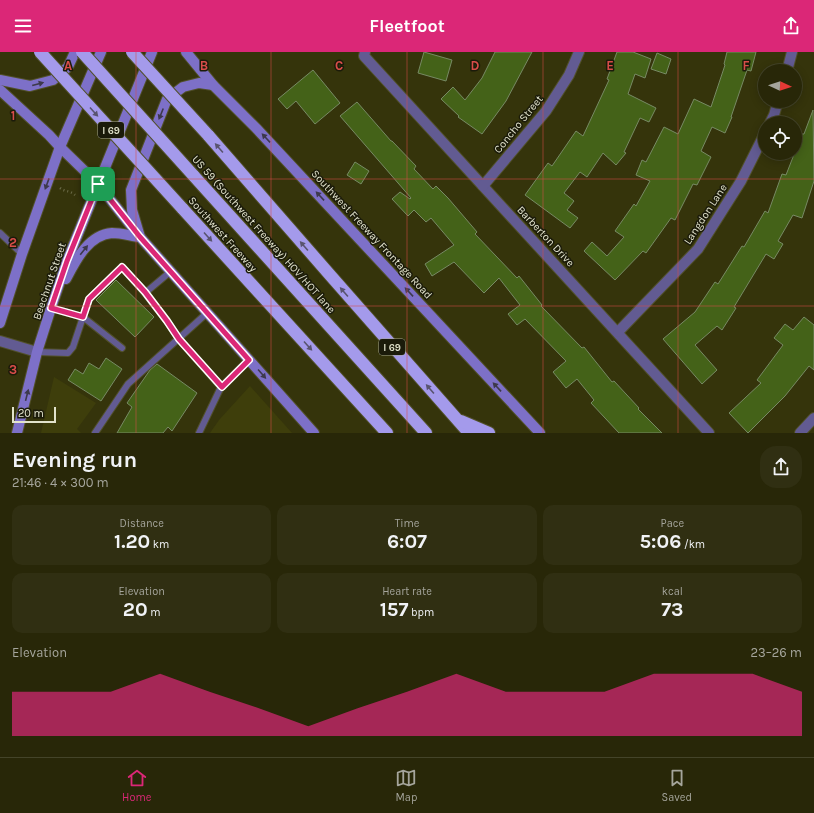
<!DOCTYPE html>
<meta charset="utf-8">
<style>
:root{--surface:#282708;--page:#302f12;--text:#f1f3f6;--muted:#a5a59c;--line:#444429;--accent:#db2777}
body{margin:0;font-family:Karla,sans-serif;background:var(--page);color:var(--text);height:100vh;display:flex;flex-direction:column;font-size:15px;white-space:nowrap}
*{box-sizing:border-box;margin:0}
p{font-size:13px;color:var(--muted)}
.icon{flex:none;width:22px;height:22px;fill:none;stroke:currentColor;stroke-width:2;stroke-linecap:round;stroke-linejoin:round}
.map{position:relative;height:381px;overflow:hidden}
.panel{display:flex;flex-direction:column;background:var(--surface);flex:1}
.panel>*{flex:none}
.needle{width:26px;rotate:93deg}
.tools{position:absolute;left:758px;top:12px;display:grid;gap:8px}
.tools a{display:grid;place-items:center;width:44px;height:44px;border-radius:50%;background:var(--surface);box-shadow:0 2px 10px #0003,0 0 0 1px var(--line);font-size:20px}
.scale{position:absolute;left:12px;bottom:10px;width:44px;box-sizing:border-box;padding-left:4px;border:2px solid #e2e3cc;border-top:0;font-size:11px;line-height:14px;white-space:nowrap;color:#e2e3cc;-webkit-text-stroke:3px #1b1b0a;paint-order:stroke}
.pin{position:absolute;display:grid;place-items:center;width:34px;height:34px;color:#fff;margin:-17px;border-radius:8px;box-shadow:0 2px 6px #0006}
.round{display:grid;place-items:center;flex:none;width:42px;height:42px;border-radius:16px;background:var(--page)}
.summary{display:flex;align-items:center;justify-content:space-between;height:68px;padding:0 12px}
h1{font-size:22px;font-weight:700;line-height:30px}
.stats{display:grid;grid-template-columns:repeat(3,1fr);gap:6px;height:68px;padding:4px 12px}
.stats div{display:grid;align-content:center;border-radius:10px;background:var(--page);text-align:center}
.stats b{font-size:20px;font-weight:700}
.stats small{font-size:11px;font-weight:400}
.stats p{font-size:11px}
.chart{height:112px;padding:8px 12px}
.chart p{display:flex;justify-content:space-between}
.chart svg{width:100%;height:72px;margin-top:4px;fill:var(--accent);opacity:.7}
header{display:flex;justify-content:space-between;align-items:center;height:52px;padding:0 12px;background:var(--accent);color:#fff;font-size:18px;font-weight:700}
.dock{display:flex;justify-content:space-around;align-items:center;height:56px;border-top:1px solid var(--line);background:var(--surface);font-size:11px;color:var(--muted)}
.dock a{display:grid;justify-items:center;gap:2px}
.dock .active{color:var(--accent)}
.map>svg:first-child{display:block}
</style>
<header><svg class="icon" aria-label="menu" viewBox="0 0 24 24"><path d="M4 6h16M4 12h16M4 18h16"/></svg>Fleetfoot<svg class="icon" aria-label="share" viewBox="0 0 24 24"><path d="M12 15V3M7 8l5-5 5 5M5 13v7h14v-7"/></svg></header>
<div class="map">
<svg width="814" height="381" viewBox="0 0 814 381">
<rect width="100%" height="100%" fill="#35340b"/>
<!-- built -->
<g fill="#3e3e0b">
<path d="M 54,325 L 96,351 L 77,377 L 81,381 L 41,381 Z"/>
<path d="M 250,334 L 292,381 L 210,381 L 219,368 Z"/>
</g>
<!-- building -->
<g fill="#446218" stroke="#778a64">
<path d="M 424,0 L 452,8 L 446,29 L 418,21 Z"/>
<path d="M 495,0 L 532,0 L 506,49 L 482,82 L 458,65 L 459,64 L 441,47 L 453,35 L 465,48 L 482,26 Z"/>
<path d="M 617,0 L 633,0 L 651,7 L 645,26 L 635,22 L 628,42 L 656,56 L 649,70 L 640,66 L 624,100 L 626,101 L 616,113 L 603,101 L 587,125 L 580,120 L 564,141 L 574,149 L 567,158 L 578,166 L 570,176 L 525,143 L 548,111 L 552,114 L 576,79 L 583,84 L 609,28 L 607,27 Z"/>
<path d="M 727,0 L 756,0 L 751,19 L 747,18 L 731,65 L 732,65 L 725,81 L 712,75 L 701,99 L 711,105 L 697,133 L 693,132 L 675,168 L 671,166 L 646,201 L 643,199 L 615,228 L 584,199 L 592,190 L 607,204 L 624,185 L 615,179 L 634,152 L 636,154 L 650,129 L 636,123 L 642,108 L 646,110 L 664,75 L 678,82 L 694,47 L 711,55 L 725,13 L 724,12 Z"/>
<path d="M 657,1 L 671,7 L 666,22 L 651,17 Z"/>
<path d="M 313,18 L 340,51 L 315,72 L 296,49 L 287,57 L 278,47 Z"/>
<path d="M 357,50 L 391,89 L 392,89 L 416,114 L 414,117 L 433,137 L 436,134 L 448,146 L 477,180 L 475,182 L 517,226 L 519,224 L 542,253 L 541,254 L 582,296 L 584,295 L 612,330 L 614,329 L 639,356 L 638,357 L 662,381 L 619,381 L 591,351 L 594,348 L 577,327 L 566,336 L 553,320 L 566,309 L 525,267 L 517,273 L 508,262 L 520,253 L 499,226 L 484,241 L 454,210 L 432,224 L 425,212 L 454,193 L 431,166 L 426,170 L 414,158 L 408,164 L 392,147 L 400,140 L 410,147 L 411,146 L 340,64 Z"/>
<path d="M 813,58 L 814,129 L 802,166 L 793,163 L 778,189 L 783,192 L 774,207 L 766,202 L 734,255 L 736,256 L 722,278 L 717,274 L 695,293 L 717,318 L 702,332 L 663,287 L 695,260 L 715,230 L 718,232 L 742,194 L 744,195 L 765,159 L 768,161 L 782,122 L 786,123 L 802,82 L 804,82 Z"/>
<path d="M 355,110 L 369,119 L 361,132 L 347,123 Z"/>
<path d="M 116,228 L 154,265 L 135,285 L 96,248 Z"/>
<path d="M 804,265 L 814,273 L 814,318 L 809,314 L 785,344 L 748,381 L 729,361 L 761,331 L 757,328 L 783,293 L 774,286 L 785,272 L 793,278 Z"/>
<path d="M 106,306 L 122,317 L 101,349 L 68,328 L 75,317 L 83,322 L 89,311 L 99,317 Z"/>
<path d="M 157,312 L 197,341 L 172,379 L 168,375 L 163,381 L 117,381 L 132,355 L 127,351 L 150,318 Z"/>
</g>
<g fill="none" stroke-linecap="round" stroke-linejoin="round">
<!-- lane casing -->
<g stroke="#51502a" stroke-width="8">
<g id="lane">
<path d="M 0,181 L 22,202"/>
<path d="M 145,241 L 167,269 L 179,287 L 221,335"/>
<path d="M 51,256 L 83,265 L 122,296"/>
<path d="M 37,300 L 68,301 L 73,295 L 89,247 L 122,215 L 145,241 L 170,220"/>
<path d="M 95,381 L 128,332 L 207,261"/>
<path d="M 199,381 L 221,335 L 249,308"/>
</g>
</g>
<!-- street casing -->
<g stroke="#51502a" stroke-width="12">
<g id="street">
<path d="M 365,0 L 364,4 L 709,381"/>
<path d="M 787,19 L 792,0"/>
<path d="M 770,71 L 774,63 L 778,49"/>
<path d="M 483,134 L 546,59 L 569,23 L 579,0"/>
<path d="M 618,280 L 698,197 L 741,129 L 765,81"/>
<path d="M 0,289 L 37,300"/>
<path d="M 800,381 L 814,366"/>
</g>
</g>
<!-- secondary casing -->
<g stroke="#51502a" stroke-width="12">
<g id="secondary">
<path d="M 186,0 L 213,33 L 256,76 L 540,381"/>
<path d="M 0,28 L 30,34 L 53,28 L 68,15 L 75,0"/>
<path d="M 0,38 L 49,83 L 60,95 L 98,132 L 140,185 L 314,381"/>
<path d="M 66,227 C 76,208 88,183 112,181 C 122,181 131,184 140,185 L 132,158 L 131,138 L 167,47 L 183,35 L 199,31 L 213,33"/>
<path d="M 0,271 L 22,202 L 60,95 L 101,0"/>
<path d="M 17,381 L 37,300 L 51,256 L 67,209 L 152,0"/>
</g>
</g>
<!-- highway casing -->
<g stroke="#51502a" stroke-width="14">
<g id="highway">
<path d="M 208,83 L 330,223 L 469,381"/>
<path d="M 193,123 L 426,381"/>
<path d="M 182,156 L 387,381"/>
<path d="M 461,369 L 489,381"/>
</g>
</g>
<!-- path -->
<path stroke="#6e6e4b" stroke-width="2.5" stroke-dasharray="1 3" stroke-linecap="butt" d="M 60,136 C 65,140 69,138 75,143"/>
<!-- lane -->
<use href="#lane" stroke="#625b92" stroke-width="6"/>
<!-- street -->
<use href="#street" stroke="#625b92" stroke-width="10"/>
<!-- secondary -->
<use href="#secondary" stroke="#7d70c8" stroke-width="10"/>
<!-- highway -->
<use href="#highway" stroke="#a49aeb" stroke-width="12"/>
<!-- highway-bridge casing -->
<g stroke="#51502a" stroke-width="14" stroke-linecap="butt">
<g id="highway-bridge">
<path d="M 40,0 L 182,156"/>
<path d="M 82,0 L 193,123"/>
<path d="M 132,0 L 208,83"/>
</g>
</g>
<!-- highway-bridge -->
<use href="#highway-bridge" stroke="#a49aeb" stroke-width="12"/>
</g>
<!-- one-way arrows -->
<defs><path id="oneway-solid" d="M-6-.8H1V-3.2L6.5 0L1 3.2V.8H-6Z"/></defs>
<g fill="#3d394c">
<use href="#oneway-solid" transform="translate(38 32) rotate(-15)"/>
<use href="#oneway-solid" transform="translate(161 62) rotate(112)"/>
<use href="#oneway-solid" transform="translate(266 86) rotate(-133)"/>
<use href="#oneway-solid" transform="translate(47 132) rotate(110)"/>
<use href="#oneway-solid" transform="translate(320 144) rotate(-133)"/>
<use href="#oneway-solid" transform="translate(84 198) rotate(-51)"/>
<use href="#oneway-solid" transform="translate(409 240) rotate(-133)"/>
<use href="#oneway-solid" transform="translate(262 322) rotate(49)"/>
<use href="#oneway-solid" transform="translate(497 335) rotate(-133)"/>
<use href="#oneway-solid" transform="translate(27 343) rotate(-76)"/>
</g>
<g fill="#59546f">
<use href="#oneway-solid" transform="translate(94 60) rotate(48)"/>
<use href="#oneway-solid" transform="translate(219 96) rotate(-131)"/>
<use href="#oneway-solid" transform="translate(208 185) rotate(48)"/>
<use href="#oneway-solid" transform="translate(304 194) rotate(-131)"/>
<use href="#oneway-solid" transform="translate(344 240) rotate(-131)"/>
<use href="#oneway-solid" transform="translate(308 294) rotate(48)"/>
<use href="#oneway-solid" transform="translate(430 337) rotate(-131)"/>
</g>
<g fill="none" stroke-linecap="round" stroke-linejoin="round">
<!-- route casing -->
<g stroke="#fff" stroke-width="8">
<path id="route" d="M 98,132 L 140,185 L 249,308 L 222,335 L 179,287 L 167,269 L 145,240 L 122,215 L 89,247 L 83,265 L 51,256 L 67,209 Z"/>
</g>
<!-- route -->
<use href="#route" stroke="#db2777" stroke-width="5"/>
</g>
<!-- grid -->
<path fill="none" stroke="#d84d49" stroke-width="1" stroke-opacity="0.55" d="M 136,0 L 136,381M 271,0 L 271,381M 407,0 L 407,381M 543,0 L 543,381M 678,0 L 678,381M 0,127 L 814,127M 0,254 L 814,254"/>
<g text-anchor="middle" stroke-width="3" stroke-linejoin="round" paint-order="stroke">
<!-- shield labels -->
<g fill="#1b1b0a" stroke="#a6a792" stroke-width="1">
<rect x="98" y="70" width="26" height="16" rx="3"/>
<rect x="379" y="287" width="26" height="16" rx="3"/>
</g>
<g font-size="10" font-weight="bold" fill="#e2e3cc">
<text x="111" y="82">I 69</text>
<text x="392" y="299">I 69</text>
</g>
<!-- street labels -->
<g font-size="11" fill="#e2e3cc" stroke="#1b1b0a">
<text transform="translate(518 72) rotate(-51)" y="4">Concho Street</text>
<text transform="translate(705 162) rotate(-57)" y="4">Langdon Lane</text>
<text transform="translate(223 182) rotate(48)" y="4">Southwest Freeway</text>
<text transform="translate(264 182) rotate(48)" y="4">US 59 (Southwest Freeway) HOV/HOT lane</text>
<text transform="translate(372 182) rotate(47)" y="4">Southwest Freeway Frontage Road</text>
<text transform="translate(546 184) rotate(47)" y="4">Barberton Drive</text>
<text transform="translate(49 229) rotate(-71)" y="4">Beechnut Street</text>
</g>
</g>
<g font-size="13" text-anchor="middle" font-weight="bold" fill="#d84d49" stroke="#1b1b0a" stroke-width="3" stroke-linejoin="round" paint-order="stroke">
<text x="68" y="18">A</text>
<text x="204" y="18">B</text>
<text x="339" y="18">C</text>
<text x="475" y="18">D</text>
<text x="610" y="18">E</text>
<text x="746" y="18">F</text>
<text x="13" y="68">1</text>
<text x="13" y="195">2</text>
<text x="13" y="322">3</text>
</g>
</svg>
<div class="tools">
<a><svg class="needle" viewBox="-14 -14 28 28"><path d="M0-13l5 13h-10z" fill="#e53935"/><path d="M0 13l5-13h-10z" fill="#a5a59c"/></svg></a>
<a><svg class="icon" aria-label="locate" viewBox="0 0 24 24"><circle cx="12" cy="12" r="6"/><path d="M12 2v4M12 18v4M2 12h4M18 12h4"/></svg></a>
</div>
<div class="scale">20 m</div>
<div class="pin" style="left:98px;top:132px;background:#1e9e55"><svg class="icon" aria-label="arrive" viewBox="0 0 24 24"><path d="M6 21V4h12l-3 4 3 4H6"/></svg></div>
</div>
<section class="panel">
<div class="summary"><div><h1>Evening run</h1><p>21:46 · 4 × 300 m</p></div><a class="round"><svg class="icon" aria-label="share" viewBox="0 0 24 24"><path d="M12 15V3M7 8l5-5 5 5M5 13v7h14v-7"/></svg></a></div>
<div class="stats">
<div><p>Distance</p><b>1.20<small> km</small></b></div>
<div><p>Time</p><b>6:07</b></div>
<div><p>Pace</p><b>5:06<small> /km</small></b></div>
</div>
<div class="stats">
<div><p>Elevation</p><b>20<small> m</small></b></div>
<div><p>Heart rate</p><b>157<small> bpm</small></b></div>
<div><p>kcal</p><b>73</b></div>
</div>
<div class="chart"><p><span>Elevation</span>23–26 m</p>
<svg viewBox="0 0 160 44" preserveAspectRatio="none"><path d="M0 44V17L10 17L20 17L30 6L40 17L50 27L60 38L70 27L80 17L90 6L100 17L110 17L120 17L130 6L140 6L150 6L160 17V44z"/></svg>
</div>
</section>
<nav class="dock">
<a class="active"><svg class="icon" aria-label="home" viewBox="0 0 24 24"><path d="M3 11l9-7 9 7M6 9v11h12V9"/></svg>Home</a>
<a><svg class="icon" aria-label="map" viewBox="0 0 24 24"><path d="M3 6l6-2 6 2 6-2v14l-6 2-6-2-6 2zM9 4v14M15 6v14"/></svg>Map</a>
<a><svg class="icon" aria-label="saved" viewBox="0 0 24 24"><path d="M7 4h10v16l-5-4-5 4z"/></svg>Saved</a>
</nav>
